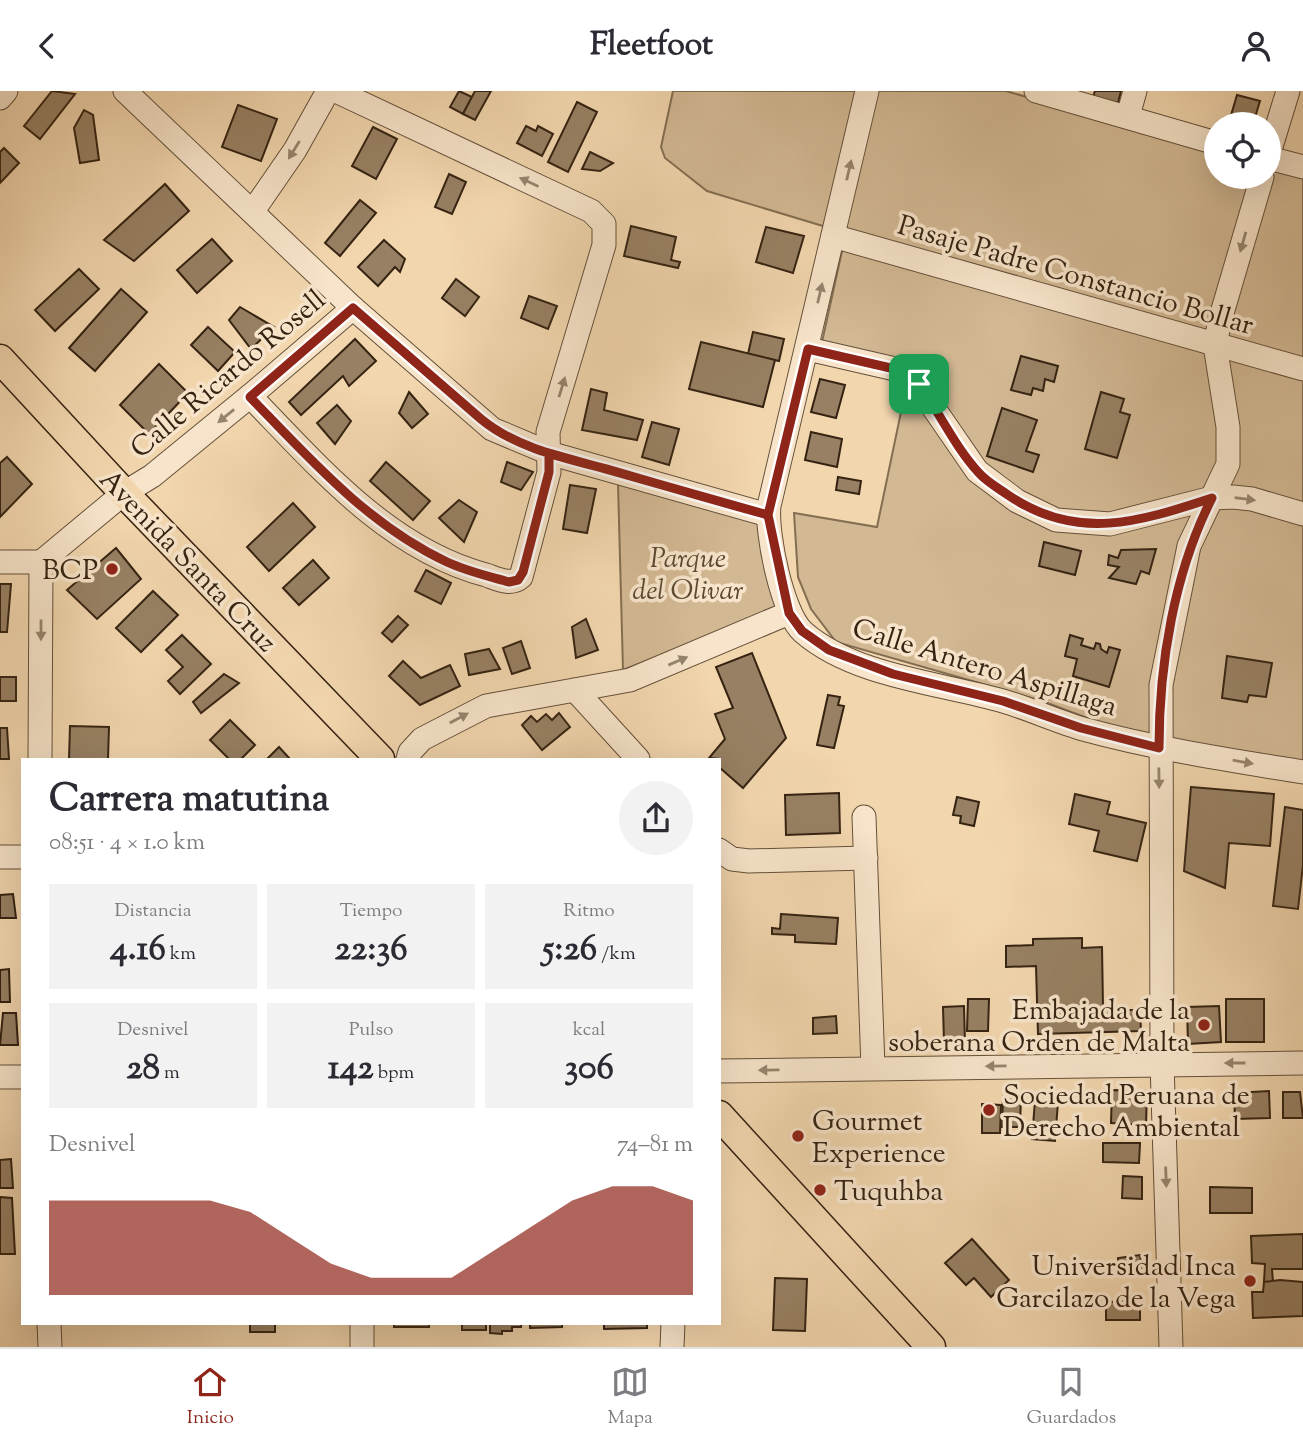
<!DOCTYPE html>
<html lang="es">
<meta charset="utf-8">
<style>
:root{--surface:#fff;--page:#f2f2f3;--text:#2b2b33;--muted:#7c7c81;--line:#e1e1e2;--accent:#8f2418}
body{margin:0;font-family:"Sorts Mill Goudy",serif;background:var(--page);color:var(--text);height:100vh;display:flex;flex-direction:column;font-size:26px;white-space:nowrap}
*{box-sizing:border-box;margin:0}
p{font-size:23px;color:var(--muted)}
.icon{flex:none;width:38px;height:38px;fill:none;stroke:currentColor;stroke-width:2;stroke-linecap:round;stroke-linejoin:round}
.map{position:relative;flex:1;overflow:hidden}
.details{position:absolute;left:21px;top:667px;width:700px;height:567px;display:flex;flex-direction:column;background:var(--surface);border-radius:0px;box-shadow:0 7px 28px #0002}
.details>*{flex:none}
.controls{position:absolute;left:1204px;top:21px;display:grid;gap:14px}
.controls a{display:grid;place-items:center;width:77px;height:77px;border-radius:50%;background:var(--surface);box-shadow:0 7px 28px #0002;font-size:35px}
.pin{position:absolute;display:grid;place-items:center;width:60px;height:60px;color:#fff;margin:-30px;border-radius:14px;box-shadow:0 4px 10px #0006}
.round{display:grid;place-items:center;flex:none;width:74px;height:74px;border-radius:37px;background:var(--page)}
.headline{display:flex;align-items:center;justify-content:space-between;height:119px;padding:0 28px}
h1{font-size:38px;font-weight:700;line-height:52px}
.metrics{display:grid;grid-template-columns:repeat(3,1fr);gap:10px;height:119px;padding:7px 28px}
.metrics div{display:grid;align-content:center;border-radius:0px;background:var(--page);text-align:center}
.metrics b{font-size:35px;font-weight:700}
.metrics small{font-size:19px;font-weight:400}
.metrics p{font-size:19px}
.chart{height:196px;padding:14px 28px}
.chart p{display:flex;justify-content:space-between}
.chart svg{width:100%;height:126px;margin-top:7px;fill:var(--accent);opacity:.7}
header{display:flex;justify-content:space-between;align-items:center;height:91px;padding:0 28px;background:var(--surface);font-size:32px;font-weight:700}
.tab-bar{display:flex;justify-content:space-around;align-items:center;height:98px;border-top:2px solid var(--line);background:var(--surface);font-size:19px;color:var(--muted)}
.tab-bar a{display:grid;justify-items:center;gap:4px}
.tab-bar .current{color:var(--accent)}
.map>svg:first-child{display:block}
</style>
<header><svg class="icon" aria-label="back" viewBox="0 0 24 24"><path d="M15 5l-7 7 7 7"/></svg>Fleetfoot<svg class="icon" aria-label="person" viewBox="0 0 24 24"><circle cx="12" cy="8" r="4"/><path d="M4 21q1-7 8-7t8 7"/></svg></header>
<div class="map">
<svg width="1303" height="1256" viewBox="0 0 1303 1256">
<rect width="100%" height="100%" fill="#f2d6ae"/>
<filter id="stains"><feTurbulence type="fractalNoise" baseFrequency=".00286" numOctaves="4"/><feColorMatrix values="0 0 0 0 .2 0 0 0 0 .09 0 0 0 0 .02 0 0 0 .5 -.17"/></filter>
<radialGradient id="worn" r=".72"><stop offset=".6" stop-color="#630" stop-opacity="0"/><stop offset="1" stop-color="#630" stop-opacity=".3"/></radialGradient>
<!-- green -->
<g fill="#d2b893" stroke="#846e52" stroke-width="2">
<path d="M 673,0 L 1006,0 L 1216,61 L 1216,86 L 1269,86 L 1269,76 L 1303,86 L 1303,681 L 1130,643 L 1042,610 L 836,551 L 811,518 L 798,486 L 794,422 L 877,436 L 910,278 L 822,251 L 846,142 L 707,100 L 665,67 L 661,56 Z"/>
<path d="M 618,393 L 765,433 L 778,519 L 623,579 Z"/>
</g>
<!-- building -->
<g fill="#978063" stroke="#352312" stroke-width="2">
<path d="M 52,0 L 75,3 L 40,48 L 24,35 Z"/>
<path d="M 459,0 L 472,6 L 463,23 L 450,16 Z"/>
<path d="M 475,0 L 491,0 L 475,29 L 463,23 Z"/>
<path d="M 1095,0 L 1121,0 L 1118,12 L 1093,6 Z"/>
<path d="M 1237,4 L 1260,10 L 1253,33 L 1229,31 Z"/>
<path d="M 577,11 L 597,21 L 568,81 L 548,71 Z"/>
<path d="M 238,14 L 277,28 L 261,70 L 222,56 Z"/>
<path d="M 84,19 L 93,24 L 99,69 L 80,72 L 74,37 Z"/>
<path d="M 526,35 L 536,40 L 538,35 L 553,43 L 542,65 L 517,52 Z"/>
<path d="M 373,36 L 397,48 L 376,88 L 352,75 Z"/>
<path d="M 4,57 L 19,72 L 0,92 L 0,61 Z"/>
<path d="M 590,61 L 613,72 L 600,80 L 582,78 Z"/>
<path d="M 449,83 L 466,91 L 452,123 L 435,116 Z"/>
<path d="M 165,93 L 189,120 L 134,170 L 104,149 Z"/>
<path d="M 360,109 L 376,122 L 340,165 L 325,152 Z"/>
<path d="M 631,135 L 676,146 L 671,169 L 680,171 L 678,177 L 624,165 Z"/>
<path d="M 766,136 L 804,145 L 793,182 L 756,171 Z"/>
<path d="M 212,148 L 232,170 L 197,202 L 177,179 Z"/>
<path d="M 384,149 L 405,168 L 400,181 L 395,176 L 378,195 L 358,176 Z"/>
<path d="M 79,178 L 99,198 L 55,240 L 35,219 Z"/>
<path d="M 456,188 L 479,206 L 465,225 L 442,207 Z"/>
<path d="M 121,198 L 147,221 L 95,280 L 69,257 Z"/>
<path d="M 529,205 L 557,215 L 548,238 L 521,227 Z"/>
<path d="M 240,216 L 274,236 L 251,258 L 229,229 Z"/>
<path d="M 208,236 L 235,261 L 218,280 L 191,254 Z"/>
<path d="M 753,241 L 784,248 L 779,270 L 748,263 Z"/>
<path d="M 355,248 L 376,270 L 349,295 L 343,285 L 301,324 L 289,311 Z"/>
<path d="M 701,251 L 775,269 L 763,316 L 689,298 Z"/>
<path d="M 1021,265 L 1058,275 L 1054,291 L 1045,288 L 1043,300 L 1033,297 L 1031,304 L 1011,299 Z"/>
<path d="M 159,273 L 188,302 L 149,343 L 120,314 Z"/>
<path d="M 820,288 L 845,294 L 836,327 L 811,321 Z"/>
<path d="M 591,298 L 607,302 L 604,319 L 643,329 L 637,349 L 582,339 Z"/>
<path d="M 409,301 L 428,323 L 412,337 L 399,322 Z"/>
<path d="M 1101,301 L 1124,308 L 1120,321 L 1130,324 L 1117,367 L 1085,358 Z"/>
<path d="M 337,314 L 351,330 L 335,353 L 317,332 Z"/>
<path d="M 1002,317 L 1037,329 L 1026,360 L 1039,364 L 1033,381 L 987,365 Z"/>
<path d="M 652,331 L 679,338 L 669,374 L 642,366 Z"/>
<path d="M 811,341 L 842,348 L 837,376 L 805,369 Z"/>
<path d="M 7,366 L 32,393 L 0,426 L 0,372 Z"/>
<path d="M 386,371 L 430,410 L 413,429 L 370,390 Z"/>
<path d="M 507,371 L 533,381 L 521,399 L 501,391 Z"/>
<path d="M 838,386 L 861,390 L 859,403 L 836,399 Z"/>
<path d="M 570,394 L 596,398 L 587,442 L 563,438 Z"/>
<path d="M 459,409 L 477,421 L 464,451 L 439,427 Z"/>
<path d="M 293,412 L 315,436 L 269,480 L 247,456 Z"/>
<path d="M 1044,451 L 1081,460 L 1075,484 L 1039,475 Z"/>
<path d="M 116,457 L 141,488 L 97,528 L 67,499 Z"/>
<path d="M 1156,458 L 1149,483 L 1141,480 L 1136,493 L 1109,487 L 1119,476 L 1108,474 L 1109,464 L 1118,467 L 1121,459 Z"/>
<path d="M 313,469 L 329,487 L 299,514 L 283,497 Z"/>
<path d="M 426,479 L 451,492 L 441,513 L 415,500 Z"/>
<path d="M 0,493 L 11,493 L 7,541 L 0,541 Z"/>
<path d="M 153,500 L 178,524 L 141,561 L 116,537 Z"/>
<path d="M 398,525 L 408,534 L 392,551 L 382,542 Z"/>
<path d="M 586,528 L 598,559 L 576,567 L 572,536 Z"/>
<path d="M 182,544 L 211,573 L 180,603 L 168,590 L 183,576 L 166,559 Z"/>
<path d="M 1070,544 L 1083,548 L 1081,554 L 1094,558 L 1096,552 L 1100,553 L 1101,558 L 1107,562 L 1109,556 L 1120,559 L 1109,596 L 1073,585 L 1077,568 L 1065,565 Z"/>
<path d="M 521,550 L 530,577 L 512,583 L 503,557 Z"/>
<path d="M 489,558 L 500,578 L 469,584 L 465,563 Z"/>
<path d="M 752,562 L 786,647 L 743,697 L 719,676 L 719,668 L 709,667 L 725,648 L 715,623 L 733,617 L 716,576 Z"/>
<path d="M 1227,565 L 1272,572 L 1266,606 L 1249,604 L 1247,611 L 1222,607 Z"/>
<path d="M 403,570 L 421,587 L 450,574 L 460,595 L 420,614 L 389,585 Z"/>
<path d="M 224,583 L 239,592 L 201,622 L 193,611 Z"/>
<rect x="0" y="586" width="16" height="24"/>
<path d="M 828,604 L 840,606 L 838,614 L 844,615 L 834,657 L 817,654 Z"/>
<path d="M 559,622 L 570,636 L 542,659 L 522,634 L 531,625 L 537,631 L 546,623 L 552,629 Z"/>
<path d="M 230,629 L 255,654 L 241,668 L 229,668 L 210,649 Z"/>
<path d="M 70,635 L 109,636 L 108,668 L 69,668 Z"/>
<path d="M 0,637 L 7,637 L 9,668 L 0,668 Z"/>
<path d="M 279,656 L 290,668 L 267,668 Z"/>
<path d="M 1191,696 L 1274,703 L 1270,755 L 1229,752 L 1225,797 L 1184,780 Z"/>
<path d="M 839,702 L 840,742 L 786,744 L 785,704 Z"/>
<path d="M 1075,703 L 1110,711 L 1107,723 L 1146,732 L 1137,770 L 1094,760 L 1099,740 L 1069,733 Z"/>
<path d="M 957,706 L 979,711 L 974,735 L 960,732 L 961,725 L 953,724 Z"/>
<path d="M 1285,716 L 1303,719 L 1303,774 L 1298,818 L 1273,815 Z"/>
<path d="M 13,803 L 16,827 L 0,827 L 0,804 Z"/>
<path d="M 781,823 L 838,827 L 836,853 L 795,851 L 795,844 L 772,843 L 772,837 L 780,838 Z"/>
<path d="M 1082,847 L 1082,857 L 1102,856 L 1103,915 L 1117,915 L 1119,919 L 1140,919 L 1141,940 L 1038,943 L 1036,875 L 1006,876 L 1006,855 L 1033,854 L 1033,848 Z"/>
<path d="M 9,878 L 10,911 L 0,911 L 0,879 Z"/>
<path d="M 968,908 L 989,908 L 988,940 L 967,940 Z"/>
<rect x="1226" y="908" width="38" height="43"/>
<path d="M 964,915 L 965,952 L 944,952 L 943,916 Z"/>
<path d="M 1219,915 L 1221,951 L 1188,953 L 1187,916 Z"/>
<path d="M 3,922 L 16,922 L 18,954 L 0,954 Z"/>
<path d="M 836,925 L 837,942 L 813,943 L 813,927 Z"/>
<path d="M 1112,999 L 1147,1000 L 1146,1034 L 1111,1032 Z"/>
<path d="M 1269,1000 L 1270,1027 L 1235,1028 L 1234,1002 Z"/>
<path d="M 1283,1001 L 1300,1001 L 1303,1027 L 1283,1027 Z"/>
<path d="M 1003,1005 L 1021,1005 L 1020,1036 L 1002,1036 Z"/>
<path d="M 1035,1009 L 1058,1011 L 1055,1050 L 1032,1048 Z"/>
<path d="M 982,1013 L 1001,1014 L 1000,1042 L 982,1042 Z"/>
<path d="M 1103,1052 L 1140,1052 L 1139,1072 L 1103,1071 Z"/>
<path d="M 11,1068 L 13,1097 L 0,1097 L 0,1069 Z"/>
<path d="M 1123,1085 L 1142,1086 L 1142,1108 L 1122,1107 Z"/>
<path d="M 1210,1096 L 1252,1097 L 1252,1122 L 1210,1122 Z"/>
<path d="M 0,1106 L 12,1107 L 15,1163 L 0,1163 Z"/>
<path d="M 1303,1143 L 1303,1178 L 1272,1178 L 1273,1191 L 1264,1191 L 1265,1173 L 1252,1172 L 1251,1145 Z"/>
<path d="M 972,1148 L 1009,1189 L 991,1206 L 974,1187 L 966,1194 L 945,1172 Z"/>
<path d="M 1140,1164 L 1142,1177 L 1119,1180 L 1118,1167 Z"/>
<path d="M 775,1187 L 807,1188 L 805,1240 L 773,1239 Z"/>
<path d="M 1280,1189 L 1303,1191 L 1303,1225 L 1253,1227 L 1252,1201 L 1263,1201 L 1264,1191 Z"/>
<path d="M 1140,1210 L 1140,1229 L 1106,1229 L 1106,1211 Z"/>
<rect x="250" y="1232" width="25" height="9"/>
<rect x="394" y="1232" width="35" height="4"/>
<rect x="462" y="1232" width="24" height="7"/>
<path d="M 490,1232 L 521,1232 L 521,1236 L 512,1236 L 512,1240 L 502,1240 L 502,1243 L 490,1242 Z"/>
<path d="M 530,1232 L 562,1232 L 562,1236 L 530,1237 Z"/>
<path d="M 604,1232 L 647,1232 L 647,1237 L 604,1238 Z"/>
</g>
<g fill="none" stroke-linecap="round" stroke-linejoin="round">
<!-- minor casing -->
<g stroke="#645039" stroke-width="25">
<g id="minor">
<path d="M 125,0 L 353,217 L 492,338 L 549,362 L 768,424"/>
<path d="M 867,0 L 769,415 C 766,442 782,522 803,541 C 853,585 940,592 1003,610 C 1030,618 1056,630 1083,638 C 1156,658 1229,669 1303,681"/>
<path d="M 1036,0 L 1216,52"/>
<path d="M 0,7 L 6,0"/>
<path d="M 1128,25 L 1135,0"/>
<path d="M 1269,62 L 1288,0"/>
<path d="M 1269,67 L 1303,76"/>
<path d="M 253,120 L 295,59 L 328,0"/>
<path d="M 833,145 L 1303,278"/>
<path d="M 808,258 L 895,278 L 913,287 L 977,380 L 1017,410 L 1056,429 L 1110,433 L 1212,407 L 1233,406 L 1252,408 L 1303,423"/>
<path d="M 250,305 C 318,375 388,458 486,484 C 498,488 511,495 521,486 L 549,381 L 548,341 L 604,154 L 604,133 L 591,120 L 336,0"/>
<path d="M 0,471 L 41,471"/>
<path d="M 41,471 L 124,402 L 152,385 L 250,305 L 353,217"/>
<path d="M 575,599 L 638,668"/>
<path d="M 40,668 L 41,471"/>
<path d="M 408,668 L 410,661 L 422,648 L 486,615 L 630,589 L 789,522"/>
<path d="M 864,726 L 873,977"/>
<path d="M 719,759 L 732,768 L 749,770 L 866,767"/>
<path d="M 0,766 L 23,766"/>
<path d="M 719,980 L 1303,972"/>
<path d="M 0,986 L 23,986"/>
<path d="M 49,1232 L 50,1256"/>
<path d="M 362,1232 L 362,1256"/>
<path d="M 672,1256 L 673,1232"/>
<path d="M 1171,1256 L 1162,972 L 1161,594 L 1189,455 L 1228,373 L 1228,336 L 1215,254 L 1220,229 L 1262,86"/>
</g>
</g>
<!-- major casing -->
<g stroke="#352312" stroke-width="31">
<g id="major">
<path d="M 0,268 L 124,402 L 380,668"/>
<path d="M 719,1024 L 931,1256"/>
</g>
</g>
<!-- minor -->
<use href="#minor" stroke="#f7e4ca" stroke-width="23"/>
<!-- major -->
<use href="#major" stroke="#f2d6ae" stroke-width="28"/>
</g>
<!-- one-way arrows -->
<defs><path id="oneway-solid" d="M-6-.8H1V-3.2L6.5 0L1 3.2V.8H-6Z" transform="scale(1.75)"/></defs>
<g fill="#96846e">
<use href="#oneway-solid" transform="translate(294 59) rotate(122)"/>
<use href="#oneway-solid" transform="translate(849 79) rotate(-77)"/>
<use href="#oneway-solid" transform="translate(529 91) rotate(-155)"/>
<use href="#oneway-solid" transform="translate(1243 151) rotate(106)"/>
<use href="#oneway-solid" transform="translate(820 202) rotate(-77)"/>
<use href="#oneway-solid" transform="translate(562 296) rotate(-73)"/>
<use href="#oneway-solid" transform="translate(226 325) rotate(141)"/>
<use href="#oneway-solid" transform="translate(1245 408) rotate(7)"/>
<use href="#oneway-solid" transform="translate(41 539) rotate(90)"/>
<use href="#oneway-solid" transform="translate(678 570) rotate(-23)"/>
<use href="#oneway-solid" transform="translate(459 627) rotate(-28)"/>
<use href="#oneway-solid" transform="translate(1243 671) rotate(10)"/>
<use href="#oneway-solid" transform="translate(1159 687) rotate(89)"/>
<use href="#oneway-solid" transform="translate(1235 972) rotate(180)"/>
<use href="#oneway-solid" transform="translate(996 975) rotate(179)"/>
<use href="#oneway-solid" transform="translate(769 979) rotate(179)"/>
<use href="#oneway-solid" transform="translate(1166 1086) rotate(88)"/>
</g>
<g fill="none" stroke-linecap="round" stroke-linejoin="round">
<!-- route casing -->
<g stroke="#fff" stroke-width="14">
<path id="route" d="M 919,293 L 895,278 L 808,258 L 768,424 L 549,362 L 549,381 L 523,481 L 518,489 L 509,491 C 488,485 466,480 447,471 C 368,434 309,367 250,306 L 353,217 L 481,328 C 517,358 569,368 614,380 C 665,395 717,410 768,424 L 789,522 L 802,540 L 829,559 L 893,583 L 1003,610 L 1081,637 L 1159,657 C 1159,573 1174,482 1212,407 C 1139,431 1077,451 1008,404 C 998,397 987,391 979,382 C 955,356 939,321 919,293"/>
</g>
<!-- route -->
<use href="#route" stroke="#8f2418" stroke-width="9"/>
</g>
<!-- markers -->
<g fill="#8f2418" stroke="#f7e4ca" stroke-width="2.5">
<circle cx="112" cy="478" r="7"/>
<circle cx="1204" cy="934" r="7"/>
<circle cx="989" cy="1019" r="7"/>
<circle cx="798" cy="1045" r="7"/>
<circle cx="820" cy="1099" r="7"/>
<circle cx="1250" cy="1190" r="7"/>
</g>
<g text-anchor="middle" stroke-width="7" stroke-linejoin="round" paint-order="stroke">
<!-- street labels -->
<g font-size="28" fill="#352312" stroke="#f7e4ca">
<text transform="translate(1076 183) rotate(16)" y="10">Pasaje Padre Constancio Bollar</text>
<text transform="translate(227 282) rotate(-40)" y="10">Calle Ricardo Rosell</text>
<text transform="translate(189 469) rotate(46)" y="10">Avenida Santa Cruz</text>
<text transform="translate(985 575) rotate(17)" y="10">Calle Antero Aspillaga</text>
</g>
<!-- park labels -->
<g font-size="28" font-style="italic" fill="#5c4832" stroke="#f7e4ca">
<text x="688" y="476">Parque<tspan x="688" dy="32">del Olivar</tspan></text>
</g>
<!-- poi labels -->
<g font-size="28" fill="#352312" stroke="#f7e4ca" text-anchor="end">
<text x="98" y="488">BCP</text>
<text x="1190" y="928">Embajada de la<tspan x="1190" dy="32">soberana Orden de Malta</tspan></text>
<text x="1003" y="1013" text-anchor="start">Sociedad Peruana de<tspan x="1003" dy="32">Derecho Ambiental</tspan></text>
<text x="812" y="1039" text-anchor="start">Gourmet<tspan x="812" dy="32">Experience</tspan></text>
<text x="834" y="1109" text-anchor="start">Tuquhba</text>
<text x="1236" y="1184">Universidad Inca<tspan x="1236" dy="32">Garcilazo de la Vega</tspan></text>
</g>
</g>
<rect width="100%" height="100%" filter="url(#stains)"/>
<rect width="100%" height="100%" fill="url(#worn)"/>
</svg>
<div class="controls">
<a><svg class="icon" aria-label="locate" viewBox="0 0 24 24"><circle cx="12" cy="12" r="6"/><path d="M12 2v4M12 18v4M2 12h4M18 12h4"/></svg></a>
</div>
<div class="pin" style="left:919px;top:293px;background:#1e9e55"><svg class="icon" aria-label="arrive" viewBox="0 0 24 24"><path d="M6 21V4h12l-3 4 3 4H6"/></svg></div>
<section class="details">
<div class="headline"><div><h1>Carrera matutina</h1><p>08:51 · 4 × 1.0 km</p></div><a class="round"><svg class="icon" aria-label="share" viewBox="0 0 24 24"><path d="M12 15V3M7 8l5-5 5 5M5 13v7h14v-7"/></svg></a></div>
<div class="metrics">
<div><p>Distancia</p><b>4.16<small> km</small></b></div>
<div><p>Tiempo</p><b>22:36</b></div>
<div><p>Ritmo</p><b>5:26<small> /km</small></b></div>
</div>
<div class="metrics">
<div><p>Desnivel</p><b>28<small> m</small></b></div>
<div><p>Pulso</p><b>142<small> bpm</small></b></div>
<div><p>kcal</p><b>306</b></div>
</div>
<div class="chart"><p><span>Desnivel</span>74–81 m</p>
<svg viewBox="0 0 160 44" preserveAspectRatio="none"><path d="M0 44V11L10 11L20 11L30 11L40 11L50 15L60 24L70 33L80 38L90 38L100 38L110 29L120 20L130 11L140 6L150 6L160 11V44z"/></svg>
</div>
</section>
</div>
<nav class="tab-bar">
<a class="current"><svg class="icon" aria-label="home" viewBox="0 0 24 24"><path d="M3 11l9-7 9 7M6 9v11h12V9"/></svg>Inicio</a>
<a><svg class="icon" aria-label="map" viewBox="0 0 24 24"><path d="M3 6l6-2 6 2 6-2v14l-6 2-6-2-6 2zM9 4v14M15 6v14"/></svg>Mapa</a>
<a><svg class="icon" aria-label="saved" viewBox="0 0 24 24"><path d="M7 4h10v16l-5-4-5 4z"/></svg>Guardados</a>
</nav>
